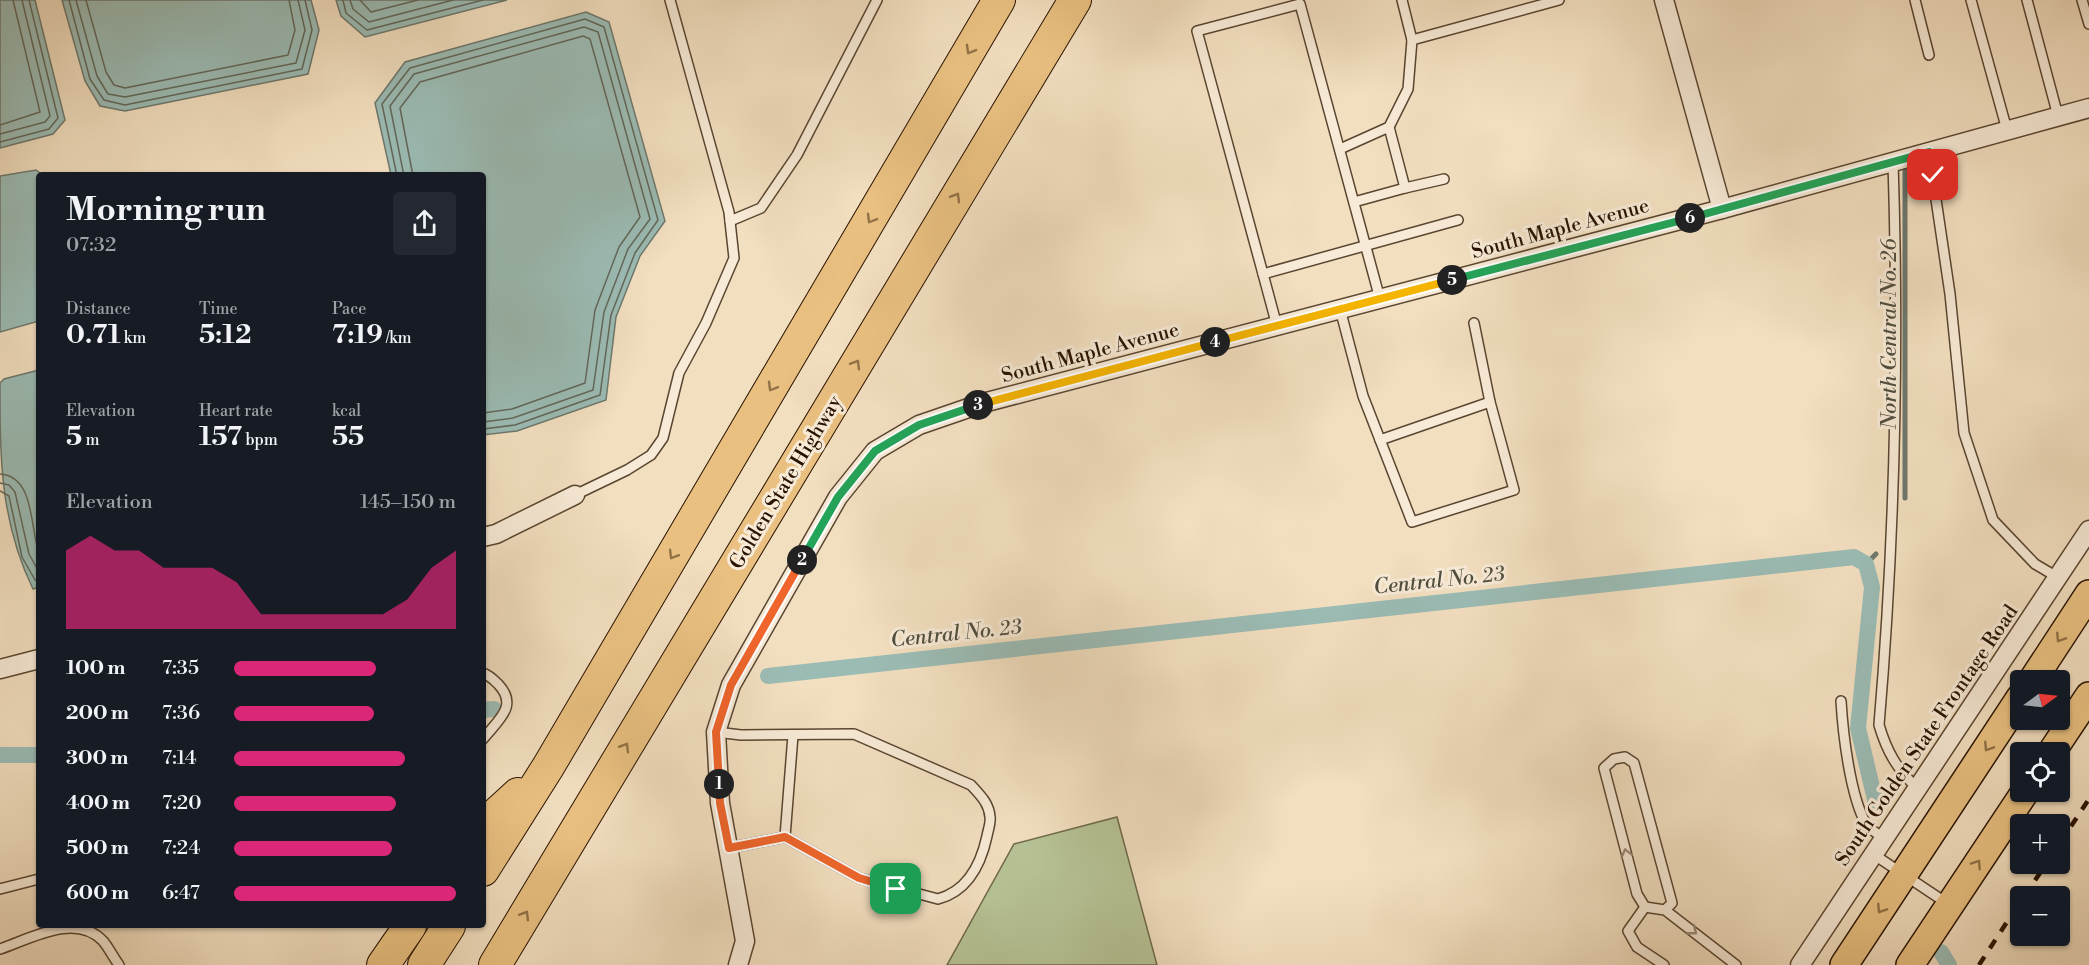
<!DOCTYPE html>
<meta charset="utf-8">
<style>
:root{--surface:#171b24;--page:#242831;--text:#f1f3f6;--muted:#9ea1a6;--accent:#db2777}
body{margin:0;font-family:"Libre Bodoni",serif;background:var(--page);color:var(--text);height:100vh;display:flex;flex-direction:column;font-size:22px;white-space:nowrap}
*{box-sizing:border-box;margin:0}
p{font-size:20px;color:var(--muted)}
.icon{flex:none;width:33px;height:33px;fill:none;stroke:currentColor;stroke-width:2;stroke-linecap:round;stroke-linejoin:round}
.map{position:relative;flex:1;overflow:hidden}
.sheet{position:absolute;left:36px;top:172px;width:450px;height:756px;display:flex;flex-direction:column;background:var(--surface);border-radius:6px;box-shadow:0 2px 4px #0004}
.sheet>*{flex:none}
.needle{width:39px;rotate:75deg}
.fabs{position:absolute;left:2010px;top:670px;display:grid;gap:12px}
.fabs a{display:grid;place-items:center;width:60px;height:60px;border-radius:6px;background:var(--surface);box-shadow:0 2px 4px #0004;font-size:30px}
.pin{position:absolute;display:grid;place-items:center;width:51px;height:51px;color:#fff;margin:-26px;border-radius:12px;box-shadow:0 3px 9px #0006}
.km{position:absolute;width:30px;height:30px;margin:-15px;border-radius:50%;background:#222;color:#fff;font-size:16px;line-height:30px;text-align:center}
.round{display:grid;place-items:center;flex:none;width:63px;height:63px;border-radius:6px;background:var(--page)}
.head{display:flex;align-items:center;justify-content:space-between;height:102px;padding:0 30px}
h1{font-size:33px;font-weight:700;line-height:45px}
.figures{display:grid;grid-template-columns:repeat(3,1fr);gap:9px;height:102px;padding:6px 30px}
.figures div{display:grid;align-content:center}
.figures b{font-size:26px;font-weight:700}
.figures small{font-size:16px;font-weight:400}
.figures p{font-size:16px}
.chart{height:168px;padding:12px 30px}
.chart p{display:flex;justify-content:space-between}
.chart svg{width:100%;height:108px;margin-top:6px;fill:var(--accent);opacity:.7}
ul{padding:0 30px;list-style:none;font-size:20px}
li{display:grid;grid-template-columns:96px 72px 1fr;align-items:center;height:45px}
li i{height:15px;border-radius:8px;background:var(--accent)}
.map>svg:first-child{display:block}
</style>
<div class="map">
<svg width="2089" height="965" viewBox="0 0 2089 965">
<rect width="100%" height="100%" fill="#f2dfc0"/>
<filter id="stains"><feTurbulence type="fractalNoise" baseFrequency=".00333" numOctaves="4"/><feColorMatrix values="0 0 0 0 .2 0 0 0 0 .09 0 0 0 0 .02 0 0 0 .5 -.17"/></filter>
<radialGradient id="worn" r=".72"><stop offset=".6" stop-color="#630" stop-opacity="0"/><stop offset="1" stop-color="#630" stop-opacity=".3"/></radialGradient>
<!-- green -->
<path fill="#b6c396" stroke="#6f6a4b" stroke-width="1.5" d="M 1117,817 L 1157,965 L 947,965 L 1014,844 Z"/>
<!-- water -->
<g fill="#9bbcb5" stroke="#6d786d" stroke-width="1.5">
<path d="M 0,0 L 35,0 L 65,120 L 53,134 L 0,148 Z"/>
<path d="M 62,0 L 311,0 L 319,30 L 308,74 L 125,111 L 100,106 L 85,81 Z"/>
<path d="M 336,0 L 507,0 L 365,37 L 341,16 Z"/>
<path d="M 586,12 L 609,22 L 665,221 L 640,256 L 616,317 L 606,400 L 517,431 L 483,435 L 483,176 L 391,175 L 375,103 L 405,62 Z"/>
<path d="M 36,170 L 43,175 L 39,176 L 39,321 L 0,332 L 0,176 Z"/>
<path d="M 39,370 L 39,587 L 33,589 C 0,521 0,458 0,383 L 4,379 Z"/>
</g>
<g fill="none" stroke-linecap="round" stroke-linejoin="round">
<!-- shore -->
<g stroke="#62675a" stroke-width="1.5">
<path d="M 69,0 L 90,79 L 104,100 L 125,105 L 302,69 L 312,30 L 305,0"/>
<path d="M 76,0 L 97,76 L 108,94 L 125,97 L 296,63 L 305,30 L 298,0"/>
<path d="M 86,0 L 106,72 L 114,85 L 125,88 L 288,55 L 295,30 L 289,0"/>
<path d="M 343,0 L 346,13 L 367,30 L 483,0"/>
<path d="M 350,0 L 353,9 L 369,22 L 453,0"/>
<path d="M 360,0 L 371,12 L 418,0"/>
<path d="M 0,125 L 40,112 L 13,0"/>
<path d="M 0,134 L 45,122 L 50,116 L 22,0"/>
<path d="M 0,142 L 49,129 L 58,118 L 29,0"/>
<path d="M 397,176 L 382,104 L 410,68 L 585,19 L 604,27 L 658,220 L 635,253 L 611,315 L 600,395 L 515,425 L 483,429"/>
<path d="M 404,176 L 390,106 L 414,74 L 584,27 L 598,32 L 650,219 L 628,249 L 604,312 L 593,390 L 513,418 L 483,422"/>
<path d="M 413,176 L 400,108 L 420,82 L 583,36 L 590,39 L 640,217 L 619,247 L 595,310 L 585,383 L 512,409 L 483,413"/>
<path d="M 0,474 C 35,476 30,529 39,553"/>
<path d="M 0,483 L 9,485 L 15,492 L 29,554 L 39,572"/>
<path d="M 0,491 L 9,496 L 22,557 L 35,580 L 39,582"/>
</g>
<!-- stream -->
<g stroke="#6d786d" stroke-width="5">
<path d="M 1905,498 L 1905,171"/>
<path d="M 1866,564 L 1876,554"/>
</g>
<!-- canal -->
<g stroke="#9bbcb5" stroke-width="16">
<path d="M 768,676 L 1854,557 L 1866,564 L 1872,587 L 1858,728 L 1877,808"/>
<path d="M 483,710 L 494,709"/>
<path d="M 0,755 L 39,755"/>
<path d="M 1941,952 L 1949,965"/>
</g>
<!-- service casing -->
<g stroke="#5a4530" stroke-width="12">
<g id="service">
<path d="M 1915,0 L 1929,55"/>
<path d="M 1971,0 L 2007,130"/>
<path d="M 2027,0 L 2058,116"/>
<path d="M 2082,0 L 2089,24"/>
<path d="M 1412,40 L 1559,0"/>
<path d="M 1340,149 L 1389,127 L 1408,89 L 1412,40 L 1402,0"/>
<path d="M 1929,152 L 1950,294 L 1964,433 L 1993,520 L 2035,564 L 2057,577"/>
<path d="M 1893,162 C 1899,349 1895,537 1879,725 C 1887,752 1897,769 1917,788"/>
<path d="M 1405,188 L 1444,179"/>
<path d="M 1354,202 L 1405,188 L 1389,127"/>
<path d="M 730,221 L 761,208 L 797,155 L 877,0"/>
<path d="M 1263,274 L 1197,31 L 1300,4 L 1380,299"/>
<path d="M 1340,309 L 1363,396 L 1412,522 L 1514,490 L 1490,402 L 1474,323"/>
<path d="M 1277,326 L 1263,274 L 1458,220"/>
<path d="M 1380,440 L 1490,402"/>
<path d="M 575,495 L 627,470 L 651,455 L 663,438 L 679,373 L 706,323 L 734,258 L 729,212 L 670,0"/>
<path d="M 483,673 C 489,675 493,679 498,684 C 519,706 498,720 483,739"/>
<path d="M 1841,701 C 1843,734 1850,795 1866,824 C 1869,829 1878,834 1884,838"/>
<path d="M 716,732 L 741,735 L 854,734 L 971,785 C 980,795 989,803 990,817 C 991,823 988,830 987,836 C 981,864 968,891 938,899 L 859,878 L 785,837 L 729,848"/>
<path d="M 785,837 L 793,735"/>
<path d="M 1873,854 L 1948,904"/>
<path d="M 0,889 L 39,879"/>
<path d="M 1645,907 L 1628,931 L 1637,947 L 1664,965"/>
<path d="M 1665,910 L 1672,903 L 1634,763 L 1625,757 L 1614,759 L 1604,768 L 1637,894 L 1645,907 L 1665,910 L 1736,965"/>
<path d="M 0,949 C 30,939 76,912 103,941 C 109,948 113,957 119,965"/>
</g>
</g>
<!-- minor casing -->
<g stroke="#5a4530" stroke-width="21">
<g id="minor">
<path d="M 1664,0 L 1722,209"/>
<path d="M 483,537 L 496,534 L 575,495"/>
<path d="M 0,669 L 39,659"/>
<path d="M 738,965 L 745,941 L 720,803 L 716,732 L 731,685 L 838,497 L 875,451 L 919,425 L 983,403 L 1722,209 L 2089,108"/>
<path d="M 1800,965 L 2089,530"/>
</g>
</g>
<!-- primary casing -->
<g stroke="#281200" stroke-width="30">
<g id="primary">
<path d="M 2032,681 L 2089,594"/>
<path d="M 2051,753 L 2089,696"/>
<path d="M 1844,965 L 2020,698"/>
<path d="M 1910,965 L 2025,792"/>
</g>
</g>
<!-- motorway casing -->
<g stroke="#281200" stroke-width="34">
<g id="motorway">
<path d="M 483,826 L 518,794"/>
<path d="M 483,870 L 548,767 L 999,0"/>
<path d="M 383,965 L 410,926"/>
<path d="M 424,965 L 449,926"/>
<path d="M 495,965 L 1075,0"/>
</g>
</g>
<!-- service -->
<use href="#service" stroke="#f7ead6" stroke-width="9"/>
<!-- minor -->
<use href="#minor" stroke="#f7ead6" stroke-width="18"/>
<!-- primary -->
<use href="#primary" stroke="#e9c080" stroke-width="27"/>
<!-- motorway -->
<use href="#motorway" stroke="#e9c080" stroke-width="32"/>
<!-- rail -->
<g stroke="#281200" stroke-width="4.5" stroke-dasharray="10 10" stroke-linecap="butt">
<path d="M 2060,843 L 2089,799"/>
<path d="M 2024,897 L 2046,864"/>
<path d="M 1979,965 L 2020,902"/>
</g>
</g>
<!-- one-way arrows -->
<defs><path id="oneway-chevron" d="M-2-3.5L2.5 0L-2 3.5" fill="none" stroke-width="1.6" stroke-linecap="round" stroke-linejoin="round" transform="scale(1.5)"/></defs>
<g stroke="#927246">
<use href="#oneway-chevron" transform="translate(970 50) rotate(120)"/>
<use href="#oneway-chevron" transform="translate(956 197) rotate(-59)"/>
<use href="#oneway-chevron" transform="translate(871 219) rotate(120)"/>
<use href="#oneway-chevron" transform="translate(856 364) rotate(-59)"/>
<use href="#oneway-chevron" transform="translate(772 387) rotate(120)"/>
<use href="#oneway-chevron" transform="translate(673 555) rotate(121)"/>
<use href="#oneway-chevron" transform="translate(2060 638) rotate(123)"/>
<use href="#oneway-chevron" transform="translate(625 747) rotate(-59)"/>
<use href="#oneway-chevron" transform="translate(1988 747) rotate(123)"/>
<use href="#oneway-chevron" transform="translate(1977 864) rotate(-56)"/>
<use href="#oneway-chevron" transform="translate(1881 909) rotate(123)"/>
<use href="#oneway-chevron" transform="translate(525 915) rotate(-59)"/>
</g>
<g stroke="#9a8976">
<use href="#oneway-chevron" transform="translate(1626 853) rotate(-104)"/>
<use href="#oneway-chevron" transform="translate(1693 931) rotate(38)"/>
</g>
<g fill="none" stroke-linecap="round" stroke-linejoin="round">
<!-- split-1 casing -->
<g stroke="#fff" stroke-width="12">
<path id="split-1" d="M 719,784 L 720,803 L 729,848 L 785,837 L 859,878 L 896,889"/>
</g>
<!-- split-2 casing -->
<g stroke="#fff" stroke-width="12">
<path id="split-2" d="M 719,784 L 716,732 L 731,685 L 802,560"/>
</g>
<!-- split-3 casing -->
<g stroke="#fff" stroke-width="12">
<path id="split-3" d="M 802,560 L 838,497 L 875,451 L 919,425 L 978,405"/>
</g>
<!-- split-4 casing -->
<g stroke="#fff" stroke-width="12">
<path id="split-4" d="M 978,405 L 1215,342"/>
</g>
<!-- split-5 casing -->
<g stroke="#fff" stroke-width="12">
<path id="split-5" d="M 1215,342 L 1452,280"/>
</g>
<!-- split-6 casing -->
<g stroke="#fff" stroke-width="12">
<path id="split-6" d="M 1452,280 L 1690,218"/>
</g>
<!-- split-7 casing -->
<g stroke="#fff" stroke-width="12">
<path id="split-7" d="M 1690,218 L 1929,152 L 1933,175"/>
</g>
<!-- split-1 -->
<use href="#split-1" stroke="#f0652b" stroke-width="8"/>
<!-- split-2 -->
<use href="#split-2" stroke="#f0652b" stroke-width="8"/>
<!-- split-3 -->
<use href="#split-3" stroke="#22a559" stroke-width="8"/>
<!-- split-4 -->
<use href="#split-4" stroke="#f5b400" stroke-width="8"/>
<!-- split-5 -->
<use href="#split-5" stroke="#f5b400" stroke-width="8"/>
<!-- split-6 -->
<use href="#split-6" stroke="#22a559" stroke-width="8"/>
<!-- split-7 -->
<use href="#split-7" stroke="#22a559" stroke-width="8"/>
</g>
<g text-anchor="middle" stroke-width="6" stroke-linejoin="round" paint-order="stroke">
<!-- street labels -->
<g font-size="20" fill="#281200" stroke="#f7ead6">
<text transform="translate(1560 228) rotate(-15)" y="7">South Maple Avenue</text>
<text transform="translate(1090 352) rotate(-15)" y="7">South Maple Avenue</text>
<text transform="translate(785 482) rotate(-59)" y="7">Golden State Highway</text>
<text transform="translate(1926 735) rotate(-56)" y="7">South Golden State Frontage Road</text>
</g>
<!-- water labels -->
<g font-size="21" font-style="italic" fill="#504e3f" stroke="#f7ead6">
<text transform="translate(1889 334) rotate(-90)" y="7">North Central No. 26</text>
<text transform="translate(1439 580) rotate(-6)" y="7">Central No. 23</text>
<text transform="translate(956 633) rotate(-6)" y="7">Central No. 23</text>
</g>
</g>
<rect width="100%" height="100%" filter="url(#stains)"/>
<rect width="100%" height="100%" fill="url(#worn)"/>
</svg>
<div class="fabs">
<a><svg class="needle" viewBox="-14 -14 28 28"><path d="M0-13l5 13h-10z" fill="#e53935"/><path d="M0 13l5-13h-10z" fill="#9ea1a6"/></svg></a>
<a><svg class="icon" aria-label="locate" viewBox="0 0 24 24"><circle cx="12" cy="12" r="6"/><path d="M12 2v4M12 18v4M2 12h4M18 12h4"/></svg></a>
<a>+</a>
<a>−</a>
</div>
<div class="pin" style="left:896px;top:889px;background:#1e9e55"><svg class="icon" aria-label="arrive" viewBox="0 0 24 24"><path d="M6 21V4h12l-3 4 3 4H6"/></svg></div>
<div class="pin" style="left:1933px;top:175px;background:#d93025"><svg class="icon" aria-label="check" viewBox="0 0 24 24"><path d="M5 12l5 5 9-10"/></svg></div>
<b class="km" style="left:719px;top:784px">1</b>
<b class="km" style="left:802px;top:560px">2</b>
<b class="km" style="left:978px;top:405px">3</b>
<b class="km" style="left:1215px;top:342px">4</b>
<b class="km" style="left:1452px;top:280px">5</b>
<b class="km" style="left:1690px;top:218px">6</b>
<section class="sheet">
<div class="head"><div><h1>Morning run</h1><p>07:32</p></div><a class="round"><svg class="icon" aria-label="share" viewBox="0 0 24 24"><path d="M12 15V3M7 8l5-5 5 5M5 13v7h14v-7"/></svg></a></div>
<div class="figures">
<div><p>Distance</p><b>0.71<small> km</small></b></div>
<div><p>Time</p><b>5:12</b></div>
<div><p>Pace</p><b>7:19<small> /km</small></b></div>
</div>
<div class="figures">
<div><p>Elevation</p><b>5<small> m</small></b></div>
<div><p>Heart rate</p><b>157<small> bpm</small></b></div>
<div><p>kcal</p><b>55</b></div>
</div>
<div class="chart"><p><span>Elevation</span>145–150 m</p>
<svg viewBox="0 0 160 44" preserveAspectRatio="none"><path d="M0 44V12L10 6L20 12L30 12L40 19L50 19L60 19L70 25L80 38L90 38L100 38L110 38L120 38L130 38L140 32L150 19L160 12V44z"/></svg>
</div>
<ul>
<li><b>100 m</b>7:35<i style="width:64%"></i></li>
<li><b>200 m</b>7:36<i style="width:63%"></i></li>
<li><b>300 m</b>7:14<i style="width:77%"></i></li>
<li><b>400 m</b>7:20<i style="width:73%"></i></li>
<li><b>500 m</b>7:24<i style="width:71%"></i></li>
<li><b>600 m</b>6:47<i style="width:100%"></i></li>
</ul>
</section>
</div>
